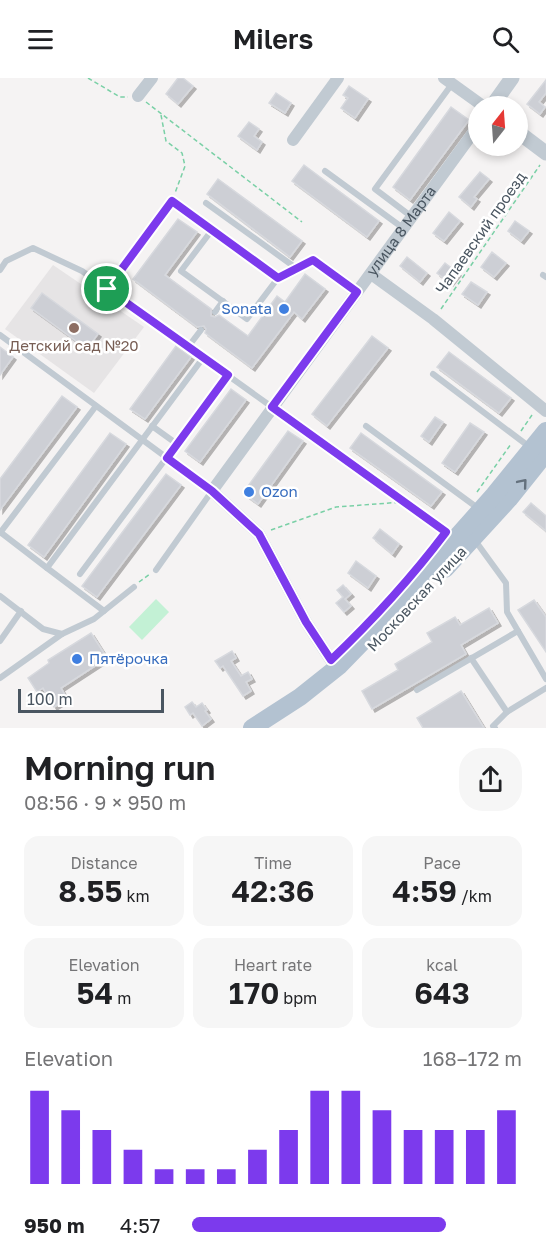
<!DOCTYPE html>
<meta charset="utf-8">
<style>
:root{--surface:#fff;--page:#f6f6f6;--text:#202124;--muted:#757577;--accent:#7c3aed}
body{margin:0;font-family:"Golos Text",sans-serif;background:var(--page);color:var(--text);height:100vh;display:flex;flex-direction:column;font-size:22px;white-space:nowrap}
*{box-sizing:border-box;margin:0}
p{font-size:20px;color:var(--muted)}
.icon{flex:none;width:33px;height:33px;fill:none;stroke:currentColor;stroke-width:2;stroke-linecap:round;stroke-linejoin:round}
.map{position:relative;height:650px;overflow:hidden}
.details{display:flex;flex-direction:column;background:var(--surface);flex:1}
.details>*{flex:none}
.needle{width:39px;rotate:17deg}
.tools{position:absolute;left:468px;top:18px;display:grid;gap:12px}
.tools a{display:grid;place-items:center;width:60px;height:60px;border-radius:50%;background:var(--surface);box-shadow:0 3px 9px #0003;font-size:30px}
.scale{position:absolute;left:18px;bottom:15px;width:146px;box-sizing:border-box;padding-left:6px;border:3px solid #4a5661;border-top:0;font-size:16px;line-height:21px;white-space:nowrap;color:#4a5661;-webkit-text-stroke:4px #fff;paint-order:stroke}
.pin{position:absolute;display:grid;place-items:center;width:51px;height:51px;color:#fff;margin:-26px;border:3px solid #fff;border-radius:50%;box-shadow:0 2px 6px #0007}
.round{display:grid;place-items:center;flex:none;width:63px;height:63px;border-radius:24px;background:var(--page)}
.summary{display:flex;align-items:center;justify-content:space-between;height:102px;padding:0 24px}
h1{font-size:33px;font-weight:600;line-height:45px}
.figures{display:grid;grid-template-columns:repeat(3,1fr);gap:9px;height:102px;padding:6px 24px}
.figures div{display:grid;align-content:center;border-radius:15px;background:var(--page);text-align:center}
.figures b{font-size:30px;font-weight:600}
.figures small{font-size:16px;font-weight:400}
.figures p{font-size:16px}
.chart{height:168px;padding:12px 24px}
.chart p{display:flex;justify-content:space-between}
.chart svg{width:100%;height:108px;margin-top:6px;stroke:var(--accent);stroke-width:6}
ul{padding:0 24px;list-style:none;font-size:20px}
li{display:grid;grid-template-columns:96px 72px 1fr;align-items:center;height:45px}
li i{height:15px;border-radius:8px;background:var(--accent)}
header{display:flex;justify-content:space-between;align-items:center;height:78px;padding:0 24px;background:var(--surface);font-size:27px;font-weight:600}
.map>svg:first-child{display:block}
</style>
<header><svg class="icon" aria-label="menu" viewBox="0 0 24 24"><path d="M4 6h16M4 12h16M4 18h16"/></svg>Milers<svg class="icon" aria-label="search" viewBox="0 0 24 24"><circle cx="10" cy="10" r="6"/><path d="M15 15l6 6"/></svg></header>
<div class="map">
<svg width="546" height="650" viewBox="0 0 546 650">
<defs>
<filter id="shadow"><feDropShadow dx="3" dy="3" stdDeviation="0" flood-color="#0004"/></filter>
</defs>
<rect width="100%" height="100%" fill="#f5f3f3"/>
<!-- education -->
<path fill="#e6e4e5" d="M 53,187 L 144,249 L 94,315 L 5,251 Z"/>
<!-- green -->
<path fill="#c3f1d5" d="M 156,521 L 169,534 L 142,562 L 129,549 Z"/>
<!-- building -->
<g fill="#cdcfd5" stroke="#d7d9de" stroke-width="1.5" filter="url(#shadow)">
<path d="M 178,0 L 183,0 L 193,8 L 178,26 L 166,16 Z"/>
<path d="M 546,2 L 546,15 L 539,24 L 545,29 L 540,36 L 527,26 Z"/>
<path d="M 349,8 L 368,21 L 355,40 L 341,30 L 348,20 L 343,17 Z"/>
<path d="M 276,15 L 291,25 L 285,35 L 269,25 Z"/>
<path d="M 451,29 L 469,42 L 410,122 L 393,109 Z"/>
<path d="M 249,44 L 259,51 L 254,58 L 262,64 L 257,72 L 238,58 Z"/>
<path d="M 304,87 L 379,143 L 367,159 L 292,103 Z"/>
<path d="M 480,94 L 489,101 L 474,119 L 477,121 L 471,129 L 459,119 Z"/>
<path d="M 218,101 L 302,163 L 290,179 L 207,116 Z"/>
<path d="M 449,134 L 460,143 L 444,163 L 433,155 Z"/>
<path d="M 178,141 L 197,154 L 165,197 L 211,231 L 211,238 L 215,239 L 219,237 L 248,258 L 277,218 L 285,224 L 305,196 L 325,211 L 302,241 L 294,234 L 252,290 L 205,255 L 206,251 L 204,248 L 197,249 L 133,201 Z"/>
<path d="M 515,143 L 529,153 L 521,163 L 508,153 Z"/>
<path d="M 492,174 L 506,185 L 494,199 L 481,189 Z"/>
<path d="M 407,179 L 427,195 L 420,204 L 400,188 Z"/>
<path d="M 445,185 L 458,195 L 450,205 L 437,195 Z"/>
<path d="M 471,204 L 487,214 L 478,227 L 462,216 Z"/>
<path d="M 42,215 L 98,256 L 87,271 L 31,230 Z"/>
<path d="M 372,258 L 388,270 L 327,348 L 312,336 Z"/>
<path d="M 176,268 L 191,279 L 145,341 L 130,331 Z"/>
<path d="M 0,269 L 13,279 L 0,297 Z"/>
<path d="M 449,274 L 511,320 L 499,335 L 437,289 Z"/>
<path d="M 231,311 L 246,322 L 200,384 L 185,373 Z"/>
<path d="M 62,318 L 77,329 L 0,432 L 0,401 Z"/>
<path d="M 435,339 L 443,344 L 429,364 L 421,358 Z"/>
<path d="M 470,345 L 484,354 L 455,394 L 442,385 Z"/>
<path d="M 288,353 L 303,363 L 258,426 L 243,415 Z"/>
<path d="M 110,355 L 126,366 L 44,479 L 28,467 Z"/>
<path d="M 361,355 L 442,414 L 431,428 L 350,370 Z"/>
<path d="M 166,396 L 181,407 L 97,519 L 82,508 Z"/>
<path d="M 531,425 L 546,438 L 546,453 L 523,434 Z"/>
<path d="M 380,451 L 399,466 L 392,476 L 373,460 Z"/>
<path d="M 356,483 L 376,498 L 368,510 L 348,495 Z"/>
<path d="M 343,507 L 351,516 L 345,521 L 351,528 L 344,534 L 336,525 L 343,519 L 337,512 Z"/>
<path d="M 534,522 L 546,539 L 546,574 L 518,532 Z"/>
<path d="M 489,530 L 498,545 L 461,567 L 466,576 L 372,631 L 362,613 L 398,592 L 395,586 L 432,564 L 427,555 L 455,539 L 460,547 Z"/>
<path d="M 91,555 L 107,580 L 61,610 L 67,621 L 54,629 L 43,610 L 37,614 L 28,600 L 49,585 L 48,582 Z"/>
<path d="M 232,573 L 236,580 L 231,583 L 241,598 L 248,594 L 252,601 L 246,604 L 251,613 L 243,618 L 223,588 L 220,590 L 215,583 Z"/>
<path d="M 461,613 L 484,650 L 423,650 L 417,640 Z"/>
<path d="M 192,624 L 196,629 L 202,625 L 207,632 L 205,633 L 211,641 L 202,648 L 193,635 L 190,637 L 185,629 Z"/>
</g>
<g fill="none" stroke-linecap="round" stroke-linejoin="round">
<!-- path -->
<g stroke="#7ad0a6" stroke-width="1.5" stroke-dasharray="4.5 3" stroke-linecap="butt">
<path d="M 88,0 L 120,19 L 128,19"/>
<path d="M 146,24 L 302,144"/>
<path d="M 161,37 L 166,63 L 182,75 L 185,88 L 175,115"/>
<path d="M 441,231 L 540,87"/>
<path d="M 281,336 L 443,452"/>
<path d="M 521,353 L 532,337"/>
<path d="M 477,414 L 511,366"/>
<path d="M 271,452 L 336,429 L 403,424"/>
<path d="M 139,504 L 150,496"/>
</g>
<!-- service -->
<g stroke="#c1cad2" stroke-width="6">
<path d="M 325,93 L 403,150"/>
<path d="M 206,125 L 296,190"/>
<path d="M 412,139 L 375,111 L 452,6"/>
<path d="M 212,152 L 181,193 L 247,241 L 278,200 L 313,182 L 357,214"/>
<path d="M 0,192 L 6,183 L 33,170 L 82,193 L 272,329"/>
<path d="M 543,197 L 546,199"/>
<path d="M 107,211 L 173,123 L 278,200"/>
<path d="M 215,234 L 223,223"/>
<path d="M 0,257 L 212,413 L 156,492"/>
<path d="M 188,269 L 201,252"/>
<path d="M 433,296 L 531,370"/>
<path d="M 152,348 L 177,366"/>
<path d="M 366,348 L 479,431"/>
<path d="M 0,454 L 47,490"/>
<path d="M 0,455 L 96,328"/>
<path d="M 474,461 L 506,505 L 507,534 L 546,601"/>
<path d="M 80,496 L 228,297"/>
<path d="M 0,518 L 43,551 L 62,556"/>
<path d="M 104,533 L 47,490 L 203,280"/>
<path d="M 0,563 L 21,533"/>
<path d="M 471,580 L 507,634 L 493,648 L 495,650"/>
<path d="M 0,600 L 62,556 L 94,541 L 134,509"/>
<path d="M 417,612 L 518,553"/>
<path d="M 507,634 L 546,610"/>
</g>
<!-- minor -->
<g stroke="#c1cad2" stroke-width="12">
<path d="M 444,0 L 483,28"/>
<path d="M 138,18 L 152,0"/>
<path d="M 293,62 L 338,0"/>
<path d="M 371,196 L 433,241 L 546,333"/>
<path id="s1" d="M 336,590 L 306,544 L 259,456 L 212,413 L 478,48"/>
</g>
<!-- tertiary -->
<g stroke="#c1cad2" stroke-width="15">
<path d="M 492,28 L 512,0"/>
<path d="M 518,54 L 546,75"/>
</g>
<!-- primary -->
<g stroke="#b3c2d1" stroke-width="18">
<path d="M 445,491 L 509,421 L 546,375"/>
<path d="M 252,650 L 300,619 L 339,588 L 374,552 L 494,417 L 546,353"/>
</g>
</g>
<!-- one-way arrows -->
<defs><path id="oneway-chevron" d="M-2-3.5L2.5 0L-2 3.5" fill="none" stroke-width="1.6" stroke-linecap="round" stroke-linejoin="round" transform="scale(1.5)"/></defs>
<use stroke="#64717d" href="#oneway-chevron" transform="translate(523 405) rotate(-50)"/>
<g fill="none" stroke-linecap="round" stroke-linejoin="round">
<!-- route casing -->
<g stroke="#fff" stroke-width="12">
<path id="route" d="M 172,123 L 278,200 L 313,182 L 357,214 L 272,329 L 446,454 C 412,499 372,543 331,582 L 306,544 L 259,456 L 212,413 L 167,380 L 228,297 L 107,211 Z"/>
</g>
<!-- route -->
<use href="#route" stroke="#7c3aed" stroke-width="8"/>
</g>
<!-- markers -->
<g fill="#3f7fe0" stroke="#fff" stroke-width="2">
<circle cx="284" cy="231" r="6"/>
<circle cx="249" cy="414" r="6"/>
<circle cx="77" cy="581" r="6"/>
</g>
<circle fill="#8d6e63" stroke="#fff" stroke-width="2" cx="74" cy="250" r="6"/>
<g text-anchor="middle" stroke-width="5" stroke-linejoin="round" paint-order="stroke">
<!-- street labels -->
<g font-size="15" fill="#4a5661" stroke="#fff">
<text dy="5" stroke="none"><textPath href="#s1" startOffset="540">улица 8 Марта</textPath></text>
<text transform="translate(481 155) rotate(-55)" y="5">Чапаевский проезд</text>
<text transform="translate(417 521) rotate(-47)" y="5">Московская улица</text>
</g>
<!-- shop labels -->
<g font-size="15" fill="#366cbe" stroke="#fff" text-anchor="start">
<text x="272" y="236" text-anchor="end">Sonata</text>
<text x="261" y="419">Ozon</text>
<text x="89" y="586">Пятёрочка</text>
</g>
<!-- education labels -->
<g font-size="15" fill="#785e54" stroke="#fff">
<text x="74" y="273">Детский сад №20</text>
</g>
</g>
</svg>
<div class="tools">
<a><svg class="needle" viewBox="-14 -14 28 28"><path d="M0-13l5 13h-10z" fill="#e53935"/><path d="M0 13l5-13h-10z" fill="#757577"/></svg></a>
</div>
<div class="scale">100 m</div>
<div class="pin" style="left:107px;top:211px;background:#1e9e55"><svg class="icon" aria-label="arrive" viewBox="0 0 24 24"><path d="M6 21V4h12l-3 4 3 4H6"/></svg></div>
</div>
<section class="details">
<div class="summary"><div><h1>Morning run</h1><p>08:56 · 9 × 950 m</p></div><a class="round"><svg class="icon" aria-label="share" viewBox="0 0 24 24"><path d="M12 15V3M7 8l5-5 5 5M5 13v7h14v-7"/></svg></a></div>
<div class="figures">
<div><p>Distance</p><b>8.55<small> km</small></b></div>
<div><p>Time</p><b>42:36</b></div>
<div><p>Pace</p><b>4:59<small> /km</small></b></div>
</div>
<div class="figures">
<div><p>Elevation</p><b>54<small> m</small></b></div>
<div><p>Heart rate</p><b>170<small> bpm</small></b></div>
<div><p>kcal</p><b>643</b></div>
</div>
<div class="chart"><p><span>Elevation</span>168–172 m</p>
<svg viewBox="0 0 160 44" preserveAspectRatio="none"><path d="M5 44V6M15 44V14M25 44V22M35 44V30M45 44V38M55 44V38M65 44V38M75 44V30M85 44V22M95 44V6M105 44V6M115 44V14M125 44V22M135 44V22M145 44V22M155 44V14"/></svg>
</div>
<ul>
<li><b>950 m</b>4:57<i style="width:77%"></i></li>
</ul>
</section>
